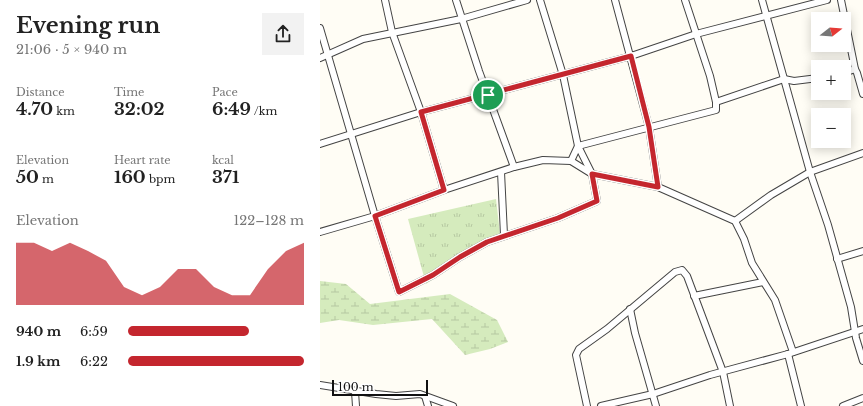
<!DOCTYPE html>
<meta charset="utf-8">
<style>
:root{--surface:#fff;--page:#f2f2f2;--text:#222;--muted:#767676;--accent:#c4262e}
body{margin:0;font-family:"Libre Baskerville",serif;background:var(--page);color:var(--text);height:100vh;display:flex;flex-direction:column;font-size:15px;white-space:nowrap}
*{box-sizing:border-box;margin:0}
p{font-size:13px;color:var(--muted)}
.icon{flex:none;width:22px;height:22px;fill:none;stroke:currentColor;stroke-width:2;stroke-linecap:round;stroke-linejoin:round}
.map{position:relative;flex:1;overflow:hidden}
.panel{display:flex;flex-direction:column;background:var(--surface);width:320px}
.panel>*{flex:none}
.needle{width:26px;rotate:73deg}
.buttons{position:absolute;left:491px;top:12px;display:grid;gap:8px}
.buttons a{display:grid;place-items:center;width:40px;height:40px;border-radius:0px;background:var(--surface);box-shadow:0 2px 10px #0003;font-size:20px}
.scale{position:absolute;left:12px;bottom:10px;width:96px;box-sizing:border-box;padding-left:4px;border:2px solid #111;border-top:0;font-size:11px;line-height:14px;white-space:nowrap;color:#111;-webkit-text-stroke:3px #fff;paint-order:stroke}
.pin{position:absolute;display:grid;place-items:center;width:34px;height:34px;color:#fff;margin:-17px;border:2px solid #fff;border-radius:50%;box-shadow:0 1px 4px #0007}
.round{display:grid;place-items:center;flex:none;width:42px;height:42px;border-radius:0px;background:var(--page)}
.headline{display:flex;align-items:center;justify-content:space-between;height:68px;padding:0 16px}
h1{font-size:22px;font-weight:800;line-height:30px}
.figures{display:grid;grid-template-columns:repeat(3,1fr);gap:6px;height:68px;padding:4px 16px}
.figures div{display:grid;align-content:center}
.figures b{font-size:17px;font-weight:800}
.figures small{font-size:11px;font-weight:400}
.figures p{font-size:11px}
.chart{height:112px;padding:8px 16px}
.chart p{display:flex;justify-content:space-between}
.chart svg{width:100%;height:72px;margin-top:4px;fill:var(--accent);opacity:.7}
ul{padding:0 16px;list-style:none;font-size:13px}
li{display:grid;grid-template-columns:64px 48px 1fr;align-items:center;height:30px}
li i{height:10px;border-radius:5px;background:var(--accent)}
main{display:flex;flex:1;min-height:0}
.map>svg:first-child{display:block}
</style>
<main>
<section class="panel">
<div class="headline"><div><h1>Evening run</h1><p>21:06 · 5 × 940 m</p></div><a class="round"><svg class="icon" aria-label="share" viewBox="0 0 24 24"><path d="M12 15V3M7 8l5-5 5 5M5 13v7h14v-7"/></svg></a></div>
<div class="figures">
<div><p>Distance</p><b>4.70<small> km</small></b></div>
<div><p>Time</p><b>32:02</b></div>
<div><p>Pace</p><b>6:49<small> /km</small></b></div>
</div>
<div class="figures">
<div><p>Elevation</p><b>50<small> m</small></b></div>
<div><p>Heart rate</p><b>160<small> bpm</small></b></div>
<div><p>kcal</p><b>371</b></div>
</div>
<div class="chart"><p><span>Elevation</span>122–128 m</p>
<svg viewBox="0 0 160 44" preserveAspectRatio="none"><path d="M0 44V6L10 6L20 11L30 6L40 11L50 17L60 33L70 38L80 33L90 22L100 22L110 33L120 38L130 38L140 22L150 11L160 6V44z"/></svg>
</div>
<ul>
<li><b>940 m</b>6:59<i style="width:69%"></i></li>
<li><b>1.9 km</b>6:22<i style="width:100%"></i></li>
</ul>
</section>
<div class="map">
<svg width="543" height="406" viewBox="0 0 543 406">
<defs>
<pattern id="grass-tufts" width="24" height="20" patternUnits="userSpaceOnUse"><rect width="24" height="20" fill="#d5ebbd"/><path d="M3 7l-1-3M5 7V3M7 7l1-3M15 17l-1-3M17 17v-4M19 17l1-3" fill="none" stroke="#b6c8a1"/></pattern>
<pattern id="wetland-marsh" width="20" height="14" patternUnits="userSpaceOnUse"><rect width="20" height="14" fill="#d5ebbd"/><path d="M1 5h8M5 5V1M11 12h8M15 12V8" fill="none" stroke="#b6c8a1"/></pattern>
</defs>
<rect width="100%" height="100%" fill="#fffdf5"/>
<!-- grass -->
<path fill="url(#grass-tufts)" d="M 176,199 L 180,234 L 106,284 L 88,219 Z"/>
<!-- wetland -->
<path fill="url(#wetland-marsh)" d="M 0,281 L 26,284 L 50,304 L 130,294 L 177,320 L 188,342 L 170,349 L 145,355 L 112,319 L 53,325 L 19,320 L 0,323 Z"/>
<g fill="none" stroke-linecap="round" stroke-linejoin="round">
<!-- minor casing -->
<g stroke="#444" stroke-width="8">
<g id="minor">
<path d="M 65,0 L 72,32 L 101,112 L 124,190"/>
<path d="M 136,0 L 159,71 L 194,167"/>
<path d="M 295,0 L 329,127 L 338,187"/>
<path d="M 442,0 L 490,172 L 508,225 L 531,307 L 536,338 L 543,361"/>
<path d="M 521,0 L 535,69 L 537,73 L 543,94"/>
<path d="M 0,28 L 55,216 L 79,292 L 113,275 L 140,257 L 167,242 L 238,218 L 277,201 L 272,174 L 258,146 L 243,75 L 220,0"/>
<path d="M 0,58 L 43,39 L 141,19 L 207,0"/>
<path d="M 524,73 L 535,69"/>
<path d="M 396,102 L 464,79 L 474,81 L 498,78"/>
<path d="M 0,144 L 101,112 L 311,56 L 376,34 L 507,0"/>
<path d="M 251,161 L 258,146 L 396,110 L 396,102 L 390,76 L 365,0"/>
<path d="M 181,172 L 184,235"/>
<path d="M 415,221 L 451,195 L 490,172 L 543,153"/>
<path d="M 0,232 L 55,216 L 124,190 L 194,167 L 223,160 L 251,161 L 272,174 L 338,187 L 415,221 L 424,239 L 432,263 L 455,300 L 473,352"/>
<path d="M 517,259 L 543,251"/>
<path d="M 374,296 L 443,282"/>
<path d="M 310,309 L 315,333 L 336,406"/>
<path d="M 468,354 L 481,406"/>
<path d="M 0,385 L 56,394 L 76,396 L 100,394 L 133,406"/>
<path d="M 35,392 L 36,406"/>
<path d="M 105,396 L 108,406"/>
<path d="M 267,406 L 256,355 L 259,349 L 287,329 L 355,272 L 362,270 L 367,276 L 403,372 L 410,406"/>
<path d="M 281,406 L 333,394 L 390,375 L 468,354 L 543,329"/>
<path d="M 523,406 L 543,398"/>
</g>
</g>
<!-- minor -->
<use href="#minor" stroke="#fff" stroke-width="6"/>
</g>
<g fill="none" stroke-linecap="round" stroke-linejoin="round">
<!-- route casing -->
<g stroke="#fff" stroke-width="8">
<path id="route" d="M 311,56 L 329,127 L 338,187 L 272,174 L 277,201 L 238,218 L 167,242 L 140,257 L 113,275 L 79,292 L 55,216 L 124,190 L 101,112 Z"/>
</g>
<!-- route -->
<use href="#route" stroke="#c4262e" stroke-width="5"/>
</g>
</svg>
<div class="buttons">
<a><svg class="needle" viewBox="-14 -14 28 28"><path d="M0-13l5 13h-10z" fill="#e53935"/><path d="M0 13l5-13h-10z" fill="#767676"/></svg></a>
<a>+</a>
<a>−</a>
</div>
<div class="scale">100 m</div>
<div class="pin" style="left:168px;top:95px;background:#1e9e55"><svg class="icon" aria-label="arrive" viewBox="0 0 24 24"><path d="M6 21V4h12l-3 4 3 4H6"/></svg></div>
</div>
</main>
